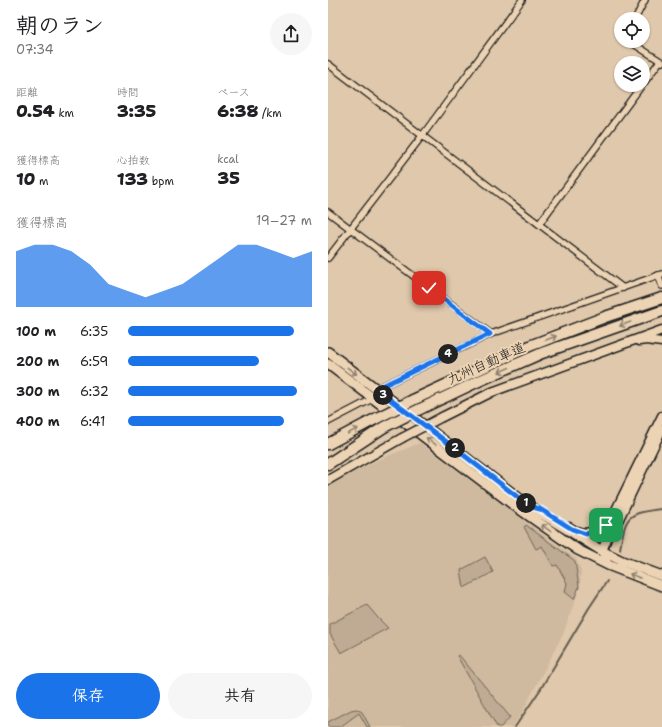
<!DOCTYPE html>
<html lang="ja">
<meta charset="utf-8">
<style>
:root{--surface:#fff;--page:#f6f6f6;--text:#202124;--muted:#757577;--accent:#1a73e8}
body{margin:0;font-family:"Shantell Sans","Klee One",sans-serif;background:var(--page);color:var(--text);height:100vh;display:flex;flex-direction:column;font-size:15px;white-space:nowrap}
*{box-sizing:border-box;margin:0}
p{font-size:13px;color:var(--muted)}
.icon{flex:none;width:22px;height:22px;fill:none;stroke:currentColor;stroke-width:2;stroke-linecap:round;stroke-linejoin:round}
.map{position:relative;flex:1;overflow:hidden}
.sheet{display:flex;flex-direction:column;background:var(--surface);width:328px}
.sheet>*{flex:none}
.buttons{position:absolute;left:286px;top:12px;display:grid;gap:8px}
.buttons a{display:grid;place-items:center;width:36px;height:36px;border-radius:50%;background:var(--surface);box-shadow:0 1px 3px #0004;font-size:20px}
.pin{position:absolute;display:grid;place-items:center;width:34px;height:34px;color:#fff;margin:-17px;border-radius:8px;box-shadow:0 2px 6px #0006}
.km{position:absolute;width:20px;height:20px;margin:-10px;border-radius:50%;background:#222;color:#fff;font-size:11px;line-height:20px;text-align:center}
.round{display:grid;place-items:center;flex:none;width:42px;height:42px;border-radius:21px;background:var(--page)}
.overview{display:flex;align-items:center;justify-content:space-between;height:68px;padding:0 16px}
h1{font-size:22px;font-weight:800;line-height:30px}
.stats{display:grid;grid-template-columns:repeat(3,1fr);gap:6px;height:68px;padding:4px 16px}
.stats div{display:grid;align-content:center}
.stats b{font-size:17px;font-weight:800}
.stats small{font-size:11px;font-weight:400}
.stats p{font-size:11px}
.chart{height:112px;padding:8px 16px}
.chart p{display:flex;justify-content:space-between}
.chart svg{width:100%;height:72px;margin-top:4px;fill:var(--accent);opacity:.7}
.button{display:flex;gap:8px;margin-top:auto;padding:8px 16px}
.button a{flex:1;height:46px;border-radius:24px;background:var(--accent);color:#fff;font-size:16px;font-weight:800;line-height:46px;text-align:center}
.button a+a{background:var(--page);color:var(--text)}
ul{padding:0 16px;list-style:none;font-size:13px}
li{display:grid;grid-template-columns:64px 48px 1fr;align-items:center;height:30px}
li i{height:10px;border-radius:5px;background:var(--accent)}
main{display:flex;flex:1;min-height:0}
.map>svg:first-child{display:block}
</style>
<main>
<section class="sheet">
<div class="overview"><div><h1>朝のラン</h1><p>07:34</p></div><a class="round"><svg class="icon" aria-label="share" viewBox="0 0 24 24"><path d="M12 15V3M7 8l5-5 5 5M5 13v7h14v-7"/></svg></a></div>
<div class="stats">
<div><p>距離</p><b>0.54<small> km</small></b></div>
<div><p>時間</p><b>3:35</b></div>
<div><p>ペース</p><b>6:38<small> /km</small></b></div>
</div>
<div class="stats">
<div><p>獲得標高</p><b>10<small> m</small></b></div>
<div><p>心拍数</p><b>133<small> bpm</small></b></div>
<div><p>kcal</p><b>35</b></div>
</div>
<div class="chart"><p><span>獲得標高</span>19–27 m</p>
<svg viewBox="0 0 160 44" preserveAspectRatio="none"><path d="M0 44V10L10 6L20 6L30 10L40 18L50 30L60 34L70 38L80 34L90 30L100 22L110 14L120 6L130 6L140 10L150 14L160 10V44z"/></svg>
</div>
<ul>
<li><b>100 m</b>6:35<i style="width:90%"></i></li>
<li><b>200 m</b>6:59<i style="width:71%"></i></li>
<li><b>300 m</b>6:32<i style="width:92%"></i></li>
<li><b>400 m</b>6:41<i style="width:85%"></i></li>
</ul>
<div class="button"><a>保存</a><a>共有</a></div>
</section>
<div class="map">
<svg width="334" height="727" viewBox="0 0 334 727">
<rect width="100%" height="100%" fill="#dfc8ab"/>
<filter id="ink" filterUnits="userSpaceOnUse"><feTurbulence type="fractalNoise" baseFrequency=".025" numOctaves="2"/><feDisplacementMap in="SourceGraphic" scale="8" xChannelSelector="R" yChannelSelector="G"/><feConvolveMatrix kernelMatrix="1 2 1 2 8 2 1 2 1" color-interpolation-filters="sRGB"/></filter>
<g filter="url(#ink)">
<!-- built -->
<path fill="#cfb99f" d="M 92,443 L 248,559 L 253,570 L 252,587 L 235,634 L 192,716 L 184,727 L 0,727 L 0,485 L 48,461 Z"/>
<!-- green -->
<g fill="#bfab93" stroke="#6e6458">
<path d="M 198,525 L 247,561 L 251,587 L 246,599 L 237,592 L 239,583 L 229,565 L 225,566 L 214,546 L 208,549 L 196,527 Z"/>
<path d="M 157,557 L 165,572 L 136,588 L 133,570 Z"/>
<path d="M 39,605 L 50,618 L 60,628 L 13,653 L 2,634 L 2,624 Z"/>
<path d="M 131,655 L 182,717 L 173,727 L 169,727 L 129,656 Z"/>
<path d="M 29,709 L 34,712 L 42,727 L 39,727 L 31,713 L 12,727 L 0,727 L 0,722 L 23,710 Z"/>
</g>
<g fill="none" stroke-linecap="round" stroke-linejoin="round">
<!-- stream -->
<g stroke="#635a50" stroke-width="2">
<path d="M 292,549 C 298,515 299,513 334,509"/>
<path d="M 187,727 L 212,690 L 261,608 L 279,581"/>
</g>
<!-- street casing -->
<g stroke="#1c1c1c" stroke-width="8">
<g id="street">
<path d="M 307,19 L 317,0"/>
<path d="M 301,41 L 334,62"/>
<path d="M 0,64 L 295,288"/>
<path d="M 315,84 L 332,61"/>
<path d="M 0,212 L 163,334"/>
<path d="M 211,224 L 314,85"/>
<path d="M 0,258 L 94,136 L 194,0"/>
<path d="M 330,275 L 334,286"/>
<path d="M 48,389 L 163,334 L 334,274"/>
<path d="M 0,422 L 46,398"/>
</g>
</g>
<!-- secondary casing -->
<g stroke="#1c1c1c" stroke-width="11">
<g id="secondary">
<path d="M 311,341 L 318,340 L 334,342"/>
<path d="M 114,417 L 164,392 L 334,330"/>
<path d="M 0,480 L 74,438"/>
<path d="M 284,526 L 290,521 L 334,429"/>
<path d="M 241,527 C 257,538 272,532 284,518 L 334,416"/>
<path d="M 280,565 L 274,551 L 284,526 L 284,521"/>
</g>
</g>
<!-- primary casing -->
<g stroke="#1c1c1c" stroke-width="12">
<g id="primary">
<path d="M 0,352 L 201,506 L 274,551 L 294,561 L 334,576"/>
<path d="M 0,364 L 183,503 L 250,550 L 280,565 L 334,586"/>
</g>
</g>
<!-- highway casing -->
<g stroke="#1c1c1c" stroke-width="13">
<g id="highway">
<path d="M 85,400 L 204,345 L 277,317 L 334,298"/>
<path d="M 92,409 L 153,380 L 214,353 L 334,311"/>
<path d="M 0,444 L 49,418"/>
<path d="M 0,464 L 56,427"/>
</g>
</g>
<!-- street -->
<use href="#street" stroke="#ecd3b4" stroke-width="5.5"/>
<!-- secondary -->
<use href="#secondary" stroke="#ecd3b4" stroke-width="8"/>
<!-- primary -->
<use href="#primary" stroke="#ecd3b4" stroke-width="9"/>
<!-- highway -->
<use href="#highway" stroke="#ecd3b4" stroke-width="10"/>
<!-- secondary-bridge casing -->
<g stroke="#1c1c1c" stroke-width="11" stroke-linecap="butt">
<path id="secondary-bridge" d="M 74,438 L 114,417"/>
</g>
<!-- highway-bridge casing -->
<g stroke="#1c1c1c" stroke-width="13" stroke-linecap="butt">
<g id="highway-bridge">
<path d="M 49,418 L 85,400"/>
<path d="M 56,427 L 92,409"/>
</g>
</g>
<!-- secondary-bridge -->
<use href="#secondary-bridge" stroke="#ecd3b4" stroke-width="8"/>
<!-- highway-bridge -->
<use href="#highway-bridge" stroke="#ecd3b4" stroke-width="10"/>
</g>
<!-- one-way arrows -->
<defs><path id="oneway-shaft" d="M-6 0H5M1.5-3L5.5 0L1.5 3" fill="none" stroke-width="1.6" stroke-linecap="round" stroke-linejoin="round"/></defs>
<g stroke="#8e8170">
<use href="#oneway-shaft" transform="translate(297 324) rotate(160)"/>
<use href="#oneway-shaft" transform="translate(223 338) rotate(-21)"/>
<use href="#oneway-shaft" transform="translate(176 370) rotate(156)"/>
<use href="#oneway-shaft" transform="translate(24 371) rotate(37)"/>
<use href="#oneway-shaft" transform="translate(25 431) rotate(-28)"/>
<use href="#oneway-shaft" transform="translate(103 441) rotate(-143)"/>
<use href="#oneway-shaft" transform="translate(218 528) rotate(-144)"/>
<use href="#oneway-shaft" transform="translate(307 576) rotate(-158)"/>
</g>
</g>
<g fill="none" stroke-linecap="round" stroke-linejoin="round" filter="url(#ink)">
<!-- route casing -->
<g stroke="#fff" stroke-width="8">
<path id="route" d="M 101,288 L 162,334 L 48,389 L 128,449 L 201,506 L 212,509 L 244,529 L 258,534 L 269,531 L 278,525"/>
</g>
<!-- route -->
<use href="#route" stroke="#1a73e8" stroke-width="5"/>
</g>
<g text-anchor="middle" stroke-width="4" stroke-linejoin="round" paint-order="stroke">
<!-- street labels -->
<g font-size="14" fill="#1c1c1c" stroke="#ecd3b4">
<text transform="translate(158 363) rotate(-24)" y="5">九州自動車道</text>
</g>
</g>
</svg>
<div class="buttons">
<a><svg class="icon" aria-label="locate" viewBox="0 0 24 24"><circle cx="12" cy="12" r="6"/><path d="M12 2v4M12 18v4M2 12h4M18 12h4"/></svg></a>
<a><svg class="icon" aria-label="layers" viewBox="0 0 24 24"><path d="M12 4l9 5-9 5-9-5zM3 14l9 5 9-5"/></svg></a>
</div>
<div class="pin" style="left:278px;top:525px;background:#1e9e55"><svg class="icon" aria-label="arrive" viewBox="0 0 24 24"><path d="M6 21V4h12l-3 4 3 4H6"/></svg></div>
<div class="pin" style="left:101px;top:288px;background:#d93025"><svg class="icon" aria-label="check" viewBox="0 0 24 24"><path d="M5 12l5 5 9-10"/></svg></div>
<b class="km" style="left:198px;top:503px">1</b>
<b class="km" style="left:127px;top:448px">2</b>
<b class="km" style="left:55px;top:395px">3</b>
<b class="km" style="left:120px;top:354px">4</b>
</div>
</main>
